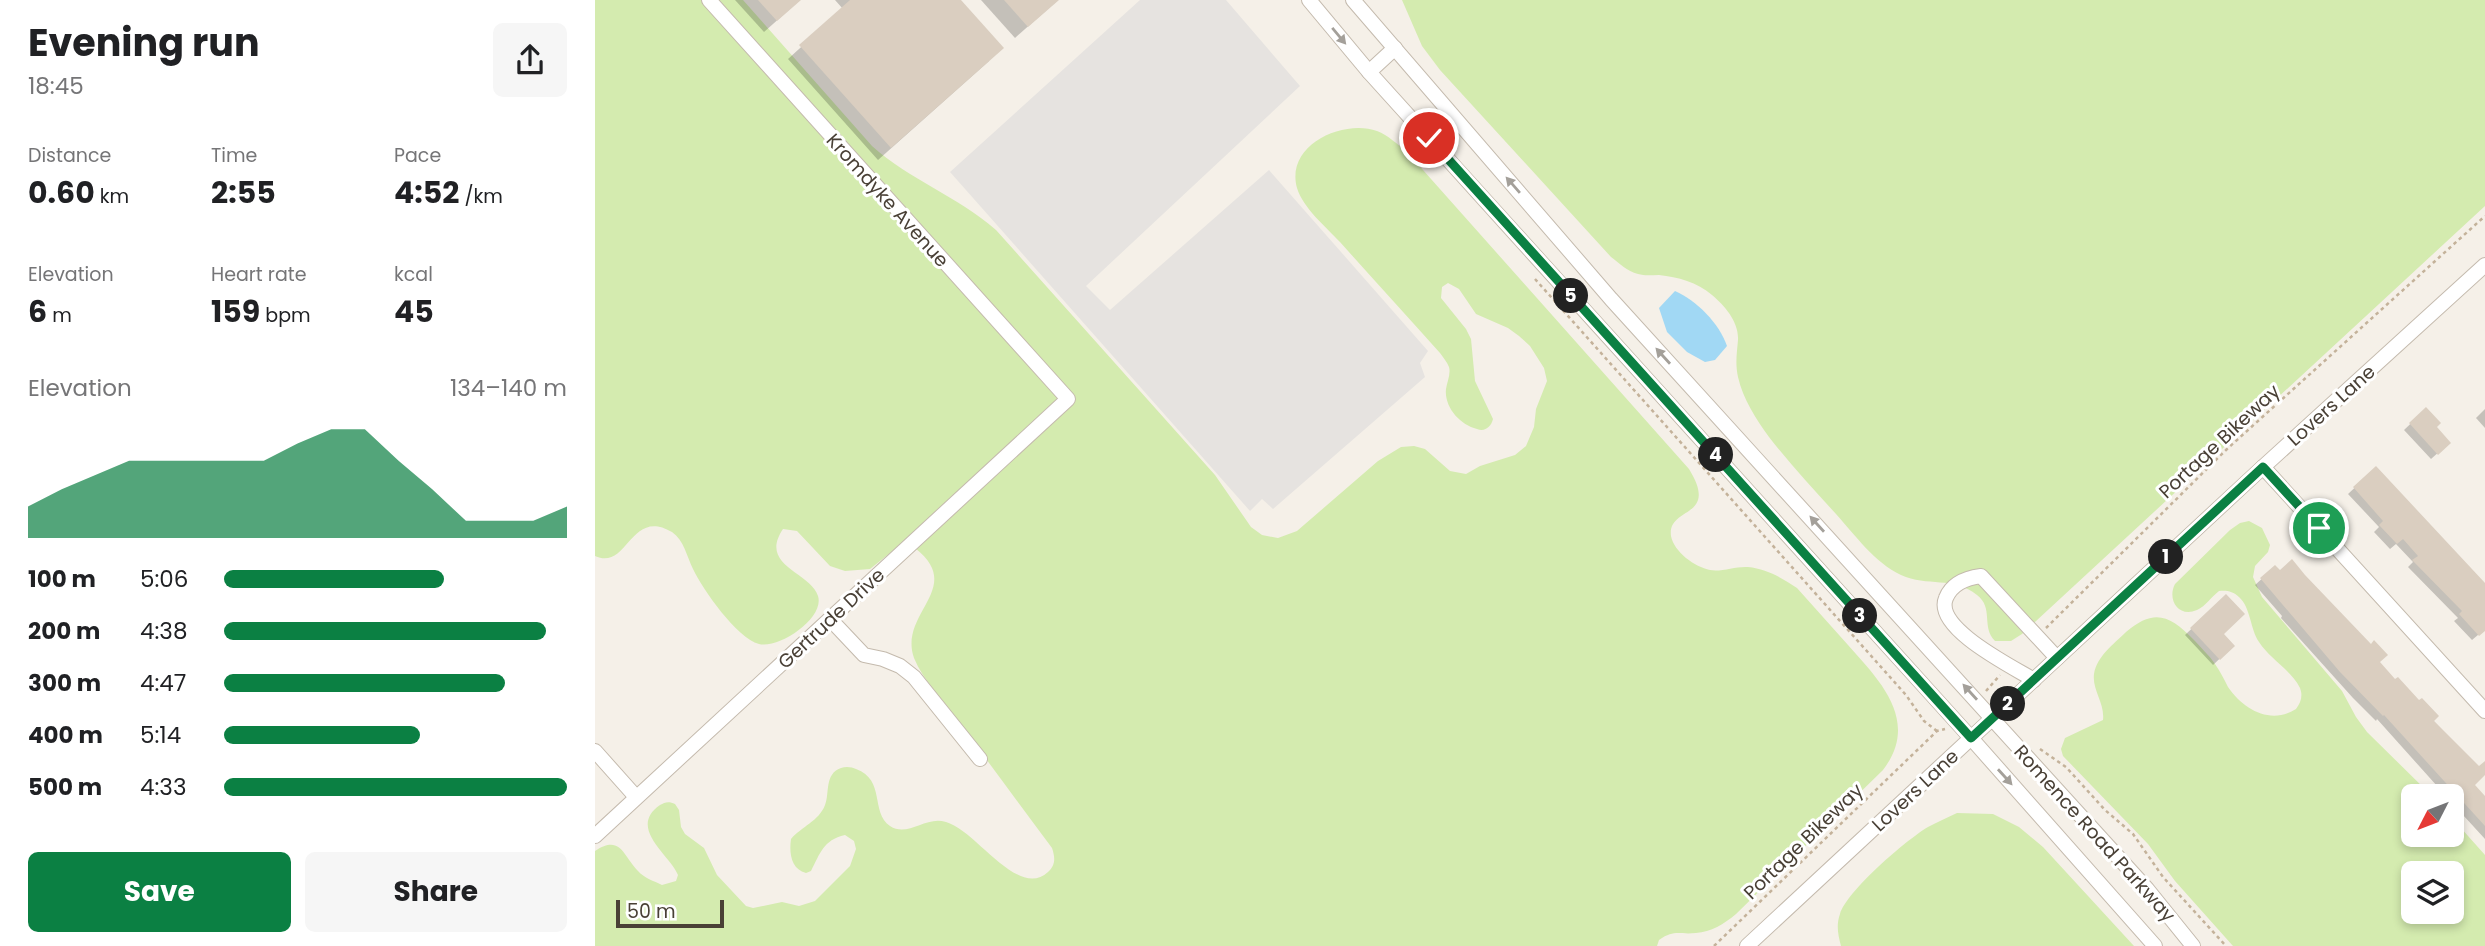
<!DOCTYPE html>
<meta charset="utf-8">
<style>
:root{--surface:#fff;--page:#f6f6f6;--text:#202124;--muted:#757577;--accent:#0b8043}
body{margin:0;font-family:Poppins,sans-serif;background:var(--page);color:var(--text);height:100vh;display:flex;flex-direction:column;font-size:26px;white-space:nowrap}
*{box-sizing:border-box;margin:0}
p{font-size:23px;color:var(--muted)}
.icon{flex:none;width:38px;height:38px;fill:none;stroke:currentColor;stroke-width:2;stroke-linecap:round;stroke-linejoin:round}
.map{position:relative;flex:1;overflow:hidden}
.drawer{display:flex;flex-direction:column;background:var(--surface);width:595px}
.drawer>*{flex:none}
.needle{width:46px;rotate:228deg}
.controls{position:absolute;left:1806px;top:784px;display:grid;gap:14px}
.controls a{display:grid;place-items:center;width:63px;height:63px;border-radius:10px;background:var(--surface);box-shadow:0 4px 10px #0003;font-size:35px}
.scale{position:absolute;left:21px;bottom:18px;width:108px;box-sizing:border-box;padding-left:7px;border:4px solid #494036;border-top:0;font-size:19px;line-height:24px;white-space:nowrap;color:#494036;-webkit-text-stroke:5px #fff;paint-order:stroke}
.pin{position:absolute;display:grid;place-items:center;width:60px;height:60px;color:#fff;margin:-30px;border:4px solid #fff;border-radius:50%;box-shadow:0 2px 7px #0007}
.km{position:absolute;width:35px;height:35px;margin:-18px;border-radius:50%;background:#222;color:#fff;font-size:19px;line-height:35px;text-align:center}
.round{display:grid;place-items:center;flex:none;width:74px;height:74px;border-radius:10px;background:var(--page)}
.head{display:flex;align-items:center;justify-content:space-between;height:119px;padding:0 28px}
h1{font-size:38px;font-weight:700;line-height:52px}
.stats{display:grid;grid-template-columns:repeat(3,1fr);gap:10px;height:119px;padding:7px 28px}
.stats div{display:grid;align-content:center}
.stats b{font-size:30px;font-weight:700}
.stats small{font-size:19px;font-weight:400}
.stats p{font-size:19px}
.chart{height:196px;padding:14px 28px}
.chart p{display:flex;justify-content:space-between}
.chart svg{width:100%;height:126px;margin-top:7px;fill:var(--accent);opacity:.7}
.cta{display:flex;gap:14px;margin-top:auto;padding:14px 28px}
.cta a{flex:1;height:80px;border-radius:10px;background:var(--accent);color:#fff;font-size:28px;font-weight:700;line-height:80px;text-align:center}
.cta a+a{background:var(--page);color:var(--text)}
ul{padding:0 28px;list-style:none;font-size:23px}
li{display:grid;grid-template-columns:112px 84px 1fr;align-items:center;height:52px}
li i{height:18px;border-radius:9px;background:var(--accent)}
main{display:flex;flex:1;min-height:0}
.map>svg:first-child{display:block}
</style>
<main>
<section class="drawer">
<div class="head"><div><h1>Evening run</h1><p>18:45</p></div><a class="round"><svg class="icon" aria-label="share" viewBox="0 0 24 24"><path d="M12 15V3M7 8l5-5 5 5M5 13v7h14v-7"/></svg></a></div>
<div class="stats">
<div><p>Distance</p><b>0.60<small> km</small></b></div>
<div><p>Time</p><b>2:55</b></div>
<div><p>Pace</p><b>4:52<small> /km</small></b></div>
</div>
<div class="stats">
<div><p>Elevation</p><b>6<small> m</small></b></div>
<div><p>Heart rate</p><b>159<small> bpm</small></b></div>
<div><p>kcal</p><b>45</b></div>
</div>
<div class="chart"><p><span>Elevation</span>134–140 m</p>
<svg viewBox="0 0 160 44" preserveAspectRatio="none"><path d="M0 44V33L10 27L20 22L30 17L40 17L50 17L60 17L70 17L80 11L90 6L100 6L110 17L120 27L130 38L140 38L150 38L160 33V44z"/></svg>
</div>
<ul>
<li><b>100 m</b>5:06<i style="width:64%"></i></li>
<li><b>200 m</b>4:38<i style="width:94%"></i></li>
<li><b>300 m</b>4:47<i style="width:82%"></i></li>
<li><b>400 m</b>5:14<i style="width:57%"></i></li>
<li><b>500 m</b>4:33<i style="width:100%"></i></li>
</ul>
<div class="cta"><a>Save</a><a>Share</a></div>
</section>
<div class="map">
<svg width="1890" height="946" viewBox="0 0 1890 946">
<rect width="100%" height="100%" fill="#f5f0e8"/>
<!-- green -->
<g fill="#d4ebaf" fill-rule="evenodd">
<path d="M 0,0 L 148,0 L 277,146 C 315,180 362,196 401,230 L 620,475 L 656,527 L 667,535 L 683,538 L 702,531 L 783,461 L 806,447 L 819,446 L 830,449 L 855,471 L 871,474 L 885,466 L 920,455 L 931,446 L 939,427 L 941,409 L 952,381 L 949,368 L 935,346 L 924,336 L 913,328 L 881,314 L 864,289 L 853,283 L 847,287 L 846,298 L 871,329 L 876,339 L 880,381 L 898,419 C 896,427 890,432 882,429 C 865,425 849,407 851,389 C 852,382 856,374 854,367 C 852,362 848,357 845,353 C 812,316 778,279 745,242 C 731,227 708,208 702,188 C 690,145 748,119 782,131 C 793,135 803,145 812,152 L 1094,469 C 1125,519 1072,506 1076,536 C 1079,552 1100,567 1115,570 C 1127,572 1141,566 1153,567 C 1172,569 1187,578 1202,588 C 1219,607 1236,626 1253,645 C 1286,682 1325,721 1288,770 L 1141,914 C 1129,924 1116,932 1101,933 C 1084,935 1080,929 1064,940 L 1062,946 L 0,946 L 0,851 C 26,834 28,856 43,871 C 49,878 59,881 67,885 L 81,881 L 83,875 C 75,855 32,828 65,805 C 70,802 74,801 80,804 L 84,810 L 86,827 L 90,834 L 109,848 L 122,875 L 151,906 L 158,908 L 187,902 L 204,906 L 220,901 L 255,866 L 261,849 L 259,841 L 250,835 C 228,840 225,854 216,871 L 211,873 C 196,869 194,853 196,839 C 206,827 224,821 230,805 C 235,793 229,774 246,768 C 251,766 257,767 261,769 C 291,780 275,812 295,826 C 313,838 331,815 351,822 C 381,830 423,900 453,872 C 461,865 460,857 457,848 C 425,805 393,762 362,719 C 348,700 328,680 319,658 C 303,613 371,588 320,548 L 300,549 L 275,569 L 250,571 L 235,566 L 202,531 L 188,529 C 163,566 216,572 223,596 C 230,618 184,649 164,644 C 142,638 108,590 98,569 C 92,557 89,540 77,532 C 35,507 33,571 0,556 Z"/>
<path d="M 807,0 L 1890,0 L 1890,206 L 1427,634 L 1416,641 L 1400,641 C 1386,627 1399,608 1382,595 C 1359,576 1332,587 1306,575 C 1280,563 1260,535 1241,514 C 1218,489 1195,464 1174,437 C 1161,419 1148,399 1143,377 C 1140,364 1142,352 1143,340 C 1144,322 1130,306 1117,295 C 1102,282 1083,277 1064,275 C 1056,275 1050,276 1043,274 C 1032,271 1024,263 1016,257 L 845,70 L 827,46 Z"/>
<path d="M 1654,521 L 1667,528 L 1675,545 L 1673,552 L 1660,566 L 1658,577 L 1667,597 L 1747,691 L 1761,717 L 1772,732 L 1837,796 L 1818,796 L 1818,835 L 1857,835 L 1857,818 L 1890,855 L 1890,946 L 1638,946 L 1580,881 L 1553,844 L 1468,756 L 1466,749 L 1470,738 L 1508,720 C 1510,703 1497,690 1499,674 C 1502,656 1519,644 1531,632 C 1559,608 1575,615 1599,640 C 1606,648 1614,655 1620,664 C 1625,671 1629,679 1633,687 C 1649,710 1676,725 1701,709 C 1706,702 1708,696 1705,688 C 1696,670 1675,659 1664,642 C 1655,629 1656,608 1644,597 C 1638,591 1631,590 1624,591 C 1616,597 1611,606 1602,610 C 1583,618 1572,599 1580,584 L 1635,530 L 1645,523 ZM 1857,873 L 1857,912 L 1818,912 L 1818,873 Z"/>
<path d="M 1362,813 L 1398,814 L 1424,827 L 1448,847 L 1539,946 L 1246,946 C 1243,935 1241,925 1245,914 C 1252,891 1311,840 1333,827 C 1342,822 1352,818 1362,813 Z"/>
</g>
<!-- parking -->
<path fill="#e6e3e0" d="M 545,0 L 631,0 L 705,86 L 491,286 L 515,310 L 674,170 L 833,351 L 825,363 L 830,377 L 678,509 L 667,499 L 655,511 L 355,172 Z"/>
<!-- water -->
<path fill="#a1d8f4" d="M 1080,291 C 1102,301 1124,323 1132,346 L 1120,360 L 1110,362 L 1092,352 L 1072,332 L 1064,308 Z"/>
<!-- shadow -->
<g fill="#0003">
<path d="M 140,0 L 205,0 L 169,32 Z"/>
<path d="M 240,0 L 364,0 L 394,61 L 283,160 L 193,59 L 248,9 Z"/>
<path d="M 386,0 L 463,0 L 420,38 Z"/>
<path d="M 1831,409 L 1839,427 L 1854,443 L 1836,459 L 1809,430 Z"/>
<path d="M 1890,409 L 1890,428 L 1881,418 Z"/>
<path d="M 1781,468 L 1890,587 L 1890,629 L 1877,640 L 1859,621 L 1863,618 L 1813,567 L 1818,562 L 1801,544 L 1795,549 L 1779,532 L 1784,527 L 1753,494 Z"/>
<path d="M 1680,567 L 1783,662 L 1884,769 L 1890,763 L 1890,774 L 1877,785 L 1890,798 L 1890,839 L 1857,803 L 1857,796 L 1851,796 L 1782,719 L 1781,721 L 1758,698 L 1686,618 L 1687,616 L 1660,585 Z"/>
<path d="M 1631,596 L 1627,634 L 1638,646 L 1618,665 L 1590,635 Z"/>
</g>
<!-- building -->
<g fill="#dacec0">
<path d="M 163,0 L 206,0 L 182,21 Z"/>
<path d="M 255,0 L 366,0 L 409,48 L 296,148 L 204,45 Z"/>
<path d="M 409,0 L 464,0 L 433,27 Z"/>
<path d="M 1831,407 L 1846,423 L 1842,427 L 1856,443 L 1843,455 L 1814,423 Z"/>
<path d="M 1781,466 L 1890,583 L 1890,631 L 1884,636 L 1864,614 L 1867,611 L 1817,560 L 1823,556 L 1808,539 L 1802,544 L 1784,525 L 1788,521 L 1758,487 Z"/>
<path d="M 1697,559 L 1710,575 L 1776,644 L 1779,640 L 1793,655 L 1785,662 L 1800,679 L 1803,677 L 1824,700 L 1827,698 L 1844,716 L 1839,721 L 1884,766 L 1890,761 L 1890,775 L 1880,785 L 1890,796 L 1890,826 L 1789,715 L 1788,716 L 1745,672 L 1665,578 L 1680,565 L 1685,570 Z"/>
<path d="M 1631,594 L 1650,614 L 1629,634 L 1640,646 L 1625,660 L 1595,628 Z"/>
</g>
<g fill="none" stroke-linecap="round" stroke-linejoin="round">
<!-- minor casing -->
<g stroke="#c4baad" stroke-width="16">
<g id="minor">
<path d="M 714,0 L 774,72 L 1376,738 L 1560,946"/>
<path d="M 758,0 L 1016,299 L 1552,889 L 1598,946"/>
<path d="M 774,72 L 800,48"/>
<path d="M 1668,467 L 1890,711"/>
<path d="M 235,619 L 269,655 L 288,659 L 305,666 L 319,677 L 385,759"/>
<path d="M 1439,680 C 1418,667 1338,628 1351,598 C 1357,583 1371,578 1386,576 L 1462,658"/>
<path d="M 0,751 L 41,797"/>
<path d="M 0,836 L 473,399 L 114,0"/>
<path d="M 1152,946 L 1668,467 L 1890,265"/>
</g>
</g>
<!-- path -->
<g stroke="#c4b29a" stroke-width="2.5" stroke-dasharray="3.5 3.5" stroke-linecap="butt">
<path d="M 940,279 L 1311,695 L 1329,721 L 1342,731"/>
<path d="M 1451,628 L 1632,449 L 1890,216"/>
<path d="M 1391,691 L 1405,675"/>
<path d="M 1445,749 L 1471,767 L 1510,810 L 1538,834 L 1568,877 L 1631,946"/>
<path d="M 1119,946 L 1342,731 L 1350,729"/>
</g>
<!-- minor -->
<use href="#minor" stroke="#fff" stroke-width="14"/>
</g>
<!-- one-way arrows -->
<defs><path id="oneway-solid" d="M-6-.8H1V-3.2L6.5 0L1 3.2V.8H-6Z" transform="scale(1.75)"/></defs>
<g fill="#a4a09a">
<use href="#oneway-solid" transform="translate(744 36) rotate(50)"/>
<use href="#oneway-solid" transform="translate(918 185) rotate(-131)"/>
<use href="#oneway-solid" transform="translate(1068 356) rotate(-132)"/>
<use href="#oneway-solid" transform="translate(1222 524) rotate(-132)"/>
<use href="#oneway-solid" transform="translate(1375 692) rotate(-132)"/>
<use href="#oneway-solid" transform="translate(1410 777) rotate(48)"/>
</g>
<g fill="none" stroke-linecap="round" stroke-linejoin="round">
<!-- route casing -->
<g stroke="#fff" stroke-width="14">
<path id="route" d="M 834,138 L 1376,738 L 1668,467 L 1724,528"/>
</g>
<!-- route -->
<use href="#route" stroke="#0b8043" stroke-width="9"/>
</g>
<g text-anchor="middle" stroke-width="6" stroke-linejoin="round" paint-order="stroke">
<!-- street labels -->
<g font-size="19" fill="#494036" stroke="#fff">
<text transform="translate(293 200) rotate(48)" y="7">Kromdyke Avenue</text>
<text transform="translate(1736 405) rotate(-42)" y="7">Lovers Lane</text>
<text transform="translate(1624 441) rotate(-43)" y="7">Portage Bikeway</text>
<text transform="translate(236 618) rotate(-43)" y="7">Gertrude Drive</text>
<text transform="translate(1320 790) rotate(-43)" y="7">Lovers Lane</text>
<text transform="translate(1500 833) rotate(48)" y="7">Romence Road Parkway</text>
<text transform="translate(1208 841) rotate(-44)" y="7">Portage Bikeway</text>
</g>
</g>
</svg>
<div class="controls">
<a><svg class="needle" viewBox="-14 -14 28 28"><path d="M0-13l5 13h-10z" fill="#e53935"/><path d="M0 13l5-13h-10z" fill="#757577"/></svg></a>
<a><svg class="icon" aria-label="layers" viewBox="0 0 24 24"><path d="M12 4l9 5-9 5-9-5zM3 14l9 5 9-5"/></svg></a>
</div>
<div class="scale">50 m</div>
<div class="pin" style="left:1724px;top:528px;background:#1e9e55"><svg class="icon" aria-label="arrive" viewBox="0 0 24 24"><path d="M6 21V4h12l-3 4 3 4H6"/></svg></div>
<div class="pin" style="left:834px;top:138px;background:#d93025"><svg class="icon" aria-label="check" viewBox="0 0 24 24"><path d="M5 12l5 5 9-10"/></svg></div>
<b class="km" style="left:1571px;top:557px">1</b>
<b class="km" style="left:1413px;top:704px">2</b>
<b class="km" style="left:1265px;top:616px">3</b>
<b class="km" style="left:1121px;top:455px">4</b>
<b class="km" style="left:976px;top:296px">5</b>
</div>
</main>
